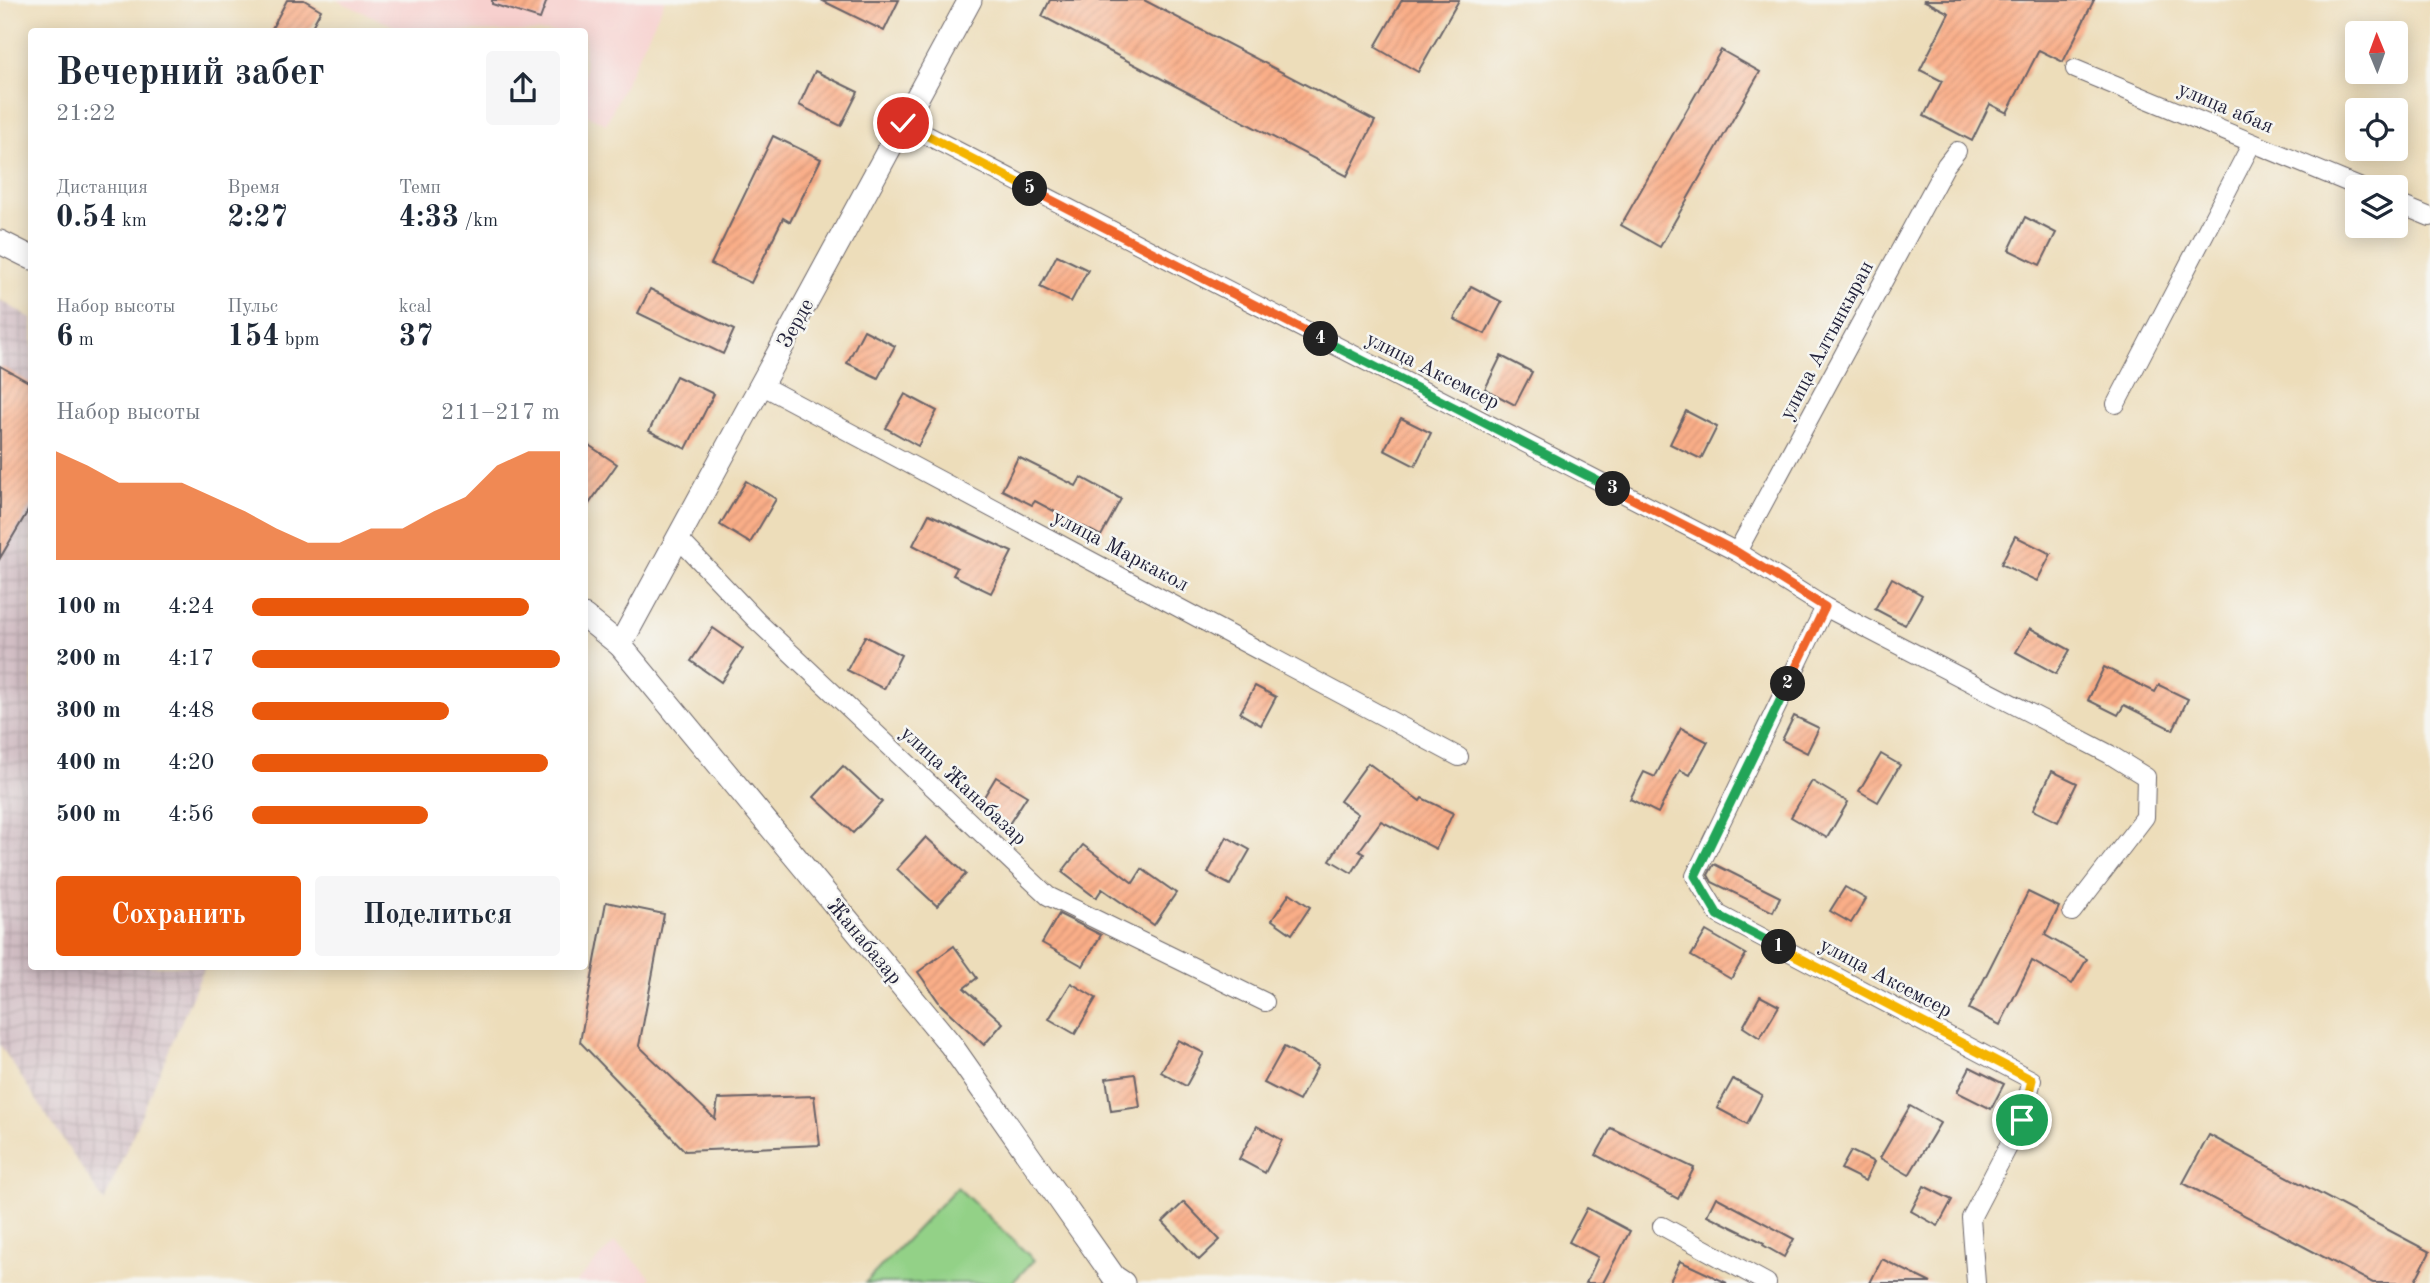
<!DOCTYPE html>
<html lang="ru">
<meta charset="utf-8">
<style>
:root{--surface:#fff;--page:#f6f6f7;--text:#1f2937;--muted:#747a83;--accent:#ea580c}
body{margin:0;font-family:"Old Standard TT",serif;background:var(--page);color:var(--text);height:100vh;display:flex;flex-direction:column;font-size:26px;white-space:nowrap}
*{box-sizing:border-box;margin:0}
p{font-size:23px;color:var(--muted)}
.icon{flex:none;width:38px;height:38px;fill:none;stroke:currentColor;stroke-width:2;stroke-linecap:round;stroke-linejoin:round}
.map{position:relative;flex:1;overflow:hidden}
.drawer{position:absolute;left:28px;top:28px;width:560px;height:942px;display:flex;flex-direction:column;background:var(--surface);border-radius:7px;box-shadow:0 4px 18px #0003}
.drawer>*{flex:none}
.needle{width:46px;rotate:359deg}
.tools{position:absolute;left:2345px;top:21px;display:grid;gap:14px}
.tools a{display:grid;place-items:center;width:63px;height:63px;border-radius:7px;background:var(--surface);box-shadow:0 4px 18px #0003;font-size:35px}
.pin{position:absolute;display:grid;place-items:center;width:60px;height:60px;color:#fff;margin:-30px;border:4px solid #fff;border-radius:50%;box-shadow:0 2px 7px #0007}
.km{position:absolute;width:35px;height:35px;margin:-18px;border-radius:50%;background:#222;color:#fff;font-size:19px;line-height:35px;text-align:center}
.round{display:grid;place-items:center;flex:none;width:74px;height:74px;border-radius:7px;background:var(--page)}
.summary{display:flex;align-items:center;justify-content:space-between;height:119px;padding:0 28px}
h1{font-size:38px;font-weight:800;line-height:52px}
.metrics{display:grid;grid-template-columns:repeat(3,1fr);gap:10px;height:119px;padding:7px 28px}
.metrics div{display:grid;align-content:center}
.metrics b{font-size:30px;font-weight:800}
.metrics small{font-size:19px;font-weight:400}
.metrics p{font-size:19px}
.chart{height:196px;padding:14px 28px}
.chart p{display:flex;justify-content:space-between}
.chart svg{width:100%;height:126px;margin-top:7px;fill:var(--accent);opacity:.7}
.action{display:flex;gap:14px;margin-top:auto;padding:14px 28px}
.action a{flex:1;height:80px;border-radius:7px;background:var(--accent);color:#fff;font-size:28px;font-weight:800;line-height:80px;text-align:center}
.action a+a{background:var(--page);color:var(--text)}
ul{padding:0 28px;list-style:none;font-size:23px}
li{display:grid;grid-template-columns:112px 84px 1fr;align-items:center;height:52px}
li i{height:18px;border-radius:9px;background:var(--accent)}
.map>svg:first-child{display:block}
</style>
<div class="map">
<svg width="2430" height="1283" viewBox="0 0 2430 1283">
<defs>
<pattern id="industrial-grid" width="8" height="8" patternUnits="userSpaceOnUse" patternTransform="scale(1.75)"><rect width="8" height="8" fill="#d2bec4"/><path d="M0 4h8M4 0v8" fill="none" stroke="#b4a3a9"/></pattern>
<pattern id="building-hatch" width="6" height="6" patternUnits="userSpaceOnUse" patternTransform="scale(1.75)"><rect width="6" height="6" fill="#faae88"/><path d="M-1 1l2-2M0 6l6-6M5 7l2-2" fill="none" stroke="#d69576"/></pattern>
</defs>
<rect width="100%" height="100%" fill="#f6f6f2"/>
<filter id="ink" filterUnits="userSpaceOnUse"><feTurbulence type="fractalNoise" baseFrequency=".0143" numOctaves="2"/><feDisplacementMap in="SourceGraphic" scale="14" xChannelSelector="R" yChannelSelector="G"/><feConvolveMatrix kernelMatrix="1 2 1 2 8 2 1 2 1" color-interpolation-filters="sRGB"/></filter>
<filter id="wash" filterUnits="userSpaceOnUse"><feTurbulence type="fractalNoise" baseFrequency=".00686" numOctaves="4" result="noise"/><feDisplacementMap in="SourceGraphic" scale="28" xChannelSelector="R" yChannelSelector="G"/><feGaussianBlur stdDeviation="1.57" result="paint"/><feColorMatrix in="noise" values="0 0 0 0 0 0 0 0 0 0 0 0 0 0 0 0 0 1.4 0 .05"/><feComposite in="paint" operator="in"/></filter>
<g filter="url(#wash)">
<rect width="100%" height="100%" fill="#edddba"/>
<!-- built -->
<g fill="#f7d0ce">
<path d="M 336,0 L 665,0 L 606,124 L 585,114 L 584,32 L 405,31 Z"/>
<path d="M 615,1242 L 651,1277 L 645,1283 L 575,1283 Z"/>
</g>
<!-- industrial -->
<path fill="url(#industrial-grid)" d="M 0,300 L 32,319 L 32,966 L 205,966 L 104,1202 L 0,1045 Z"/>
<!-- grass -->
<path fill="#93d187" stroke="#5a7a61" stroke-width="2" d="M 957,1187 L 1034,1260 L 1012,1283 L 865,1283 Z"/>
<g id="blocks">
<!-- building -->
<g fill="url(#building-hatch)">
<path d="M 287,0 L 304,0 L 321,10 L 309,32 L 270,32 Z"/>
<path d="M 492,0 L 547,0 L 540,19 L 492,4 Z"/>
<path d="M 821,0 L 899,0 L 884,31 Z"/>
<path d="M 1050,0 L 1144,0 L 1375,121 L 1347,176 L 1042,16 Z"/>
<path d="M 1402,0 L 1459,0 L 1418,72 L 1375,47 Z"/>
<path d="M 1923,0 L 2094,0 L 2063,62 L 2039,50 L 2007,113 L 1990,104 L 1972,141 L 1924,116 L 1942,81 L 1920,70 L 1949,13 Z"/>
<path d="M 1721,50 L 1760,72 L 1660,247 L 1621,225 Z"/>
<path d="M 815,71 L 858,92 L 841,126 L 799,105 Z"/>
<path d="M 773,136 L 821,159 L 790,222 L 783,218 L 751,283 L 711,264 Z"/>
<path d="M 2025,217 L 2056,233 L 2040,265 L 2009,250 Z"/>
<path d="M 1057,255 L 1088,270 L 1071,302 L 1040,287 Z"/>
<path d="M 1471,286 L 1502,302 L 1485,334 L 1454,319 Z"/>
<path d="M 650,289 L 734,330 L 723,354 L 638,313 Z"/>
<path d="M 864,330 L 895,346 L 878,378 L 847,363 Z"/>
<path d="M 1501,356 L 1532,372 L 1515,405 L 1485,389 Z"/>
<path d="M 0,366 L 32,384 L 32,504 L 0,558 Z"/>
<path d="M 676,376 L 714,394 L 686,449 L 649,431 Z"/>
<path d="M 905,394 L 937,411 L 918,446 L 886,428 Z"/>
<path d="M 1686,411 L 1717,427 L 1701,459 L 1670,444 Z"/>
<path d="M 1401,418 L 1431,433 L 1415,466 L 1384,450 Z"/>
<path d="M 584,442 L 617,464 L 584,511 Z"/>
<path d="M 1018,457 L 1076,486 L 1081,477 L 1121,499 L 1101,536 L 1035,501 L 1032,505 L 1002,490 Z"/>
<path d="M 746,481 L 776,499 L 750,543 L 720,525 Z"/>
<path d="M 929,514 L 1012,552 L 991,593 L 953,575 L 957,568 L 913,545 Z"/>
<path d="M 2015,536 L 2051,554 L 2037,581 L 2001,564 Z"/>
<path d="M 1892,578 L 1922,595 L 1905,625 L 1875,609 Z"/>
<path d="M 713,628 L 743,649 L 721,682 L 691,661 Z"/>
<path d="M 2030,628 L 2070,650 L 2056,674 L 2016,652 Z"/>
<path d="M 865,636 L 901,655 L 884,689 L 847,670 Z"/>
<path d="M 2104,667 L 2155,692 L 2159,685 L 2188,699 L 2173,730 L 2124,705 L 2118,715 L 2088,700 Z"/>
<path d="M 1255,686 L 1276,697 L 1261,725 L 1240,713 Z"/>
<path d="M 1794,716 L 1819,728 L 1807,753 L 1782,740 Z"/>
<path d="M 1681,728 L 1708,742 L 1690,775 L 1680,770 L 1658,813 L 1630,799 L 1644,772 L 1655,777 Z"/>
<path d="M 1881,754 L 1900,765 L 1878,802 L 1859,791 Z"/>
<path d="M 1368,763 L 1420,801 L 1422,798 L 1453,813 L 1436,849 L 1381,821 L 1359,851 L 1364,854 L 1352,873 L 1330,860 L 1358,814 L 1340,801 Z"/>
<path d="M 843,766 L 882,802 L 853,833 L 814,797 Z"/>
<path d="M 2052,771 L 2077,783 L 2058,822 L 2033,810 Z"/>
<path d="M 996,777 L 1027,796 L 1009,824 L 979,805 Z"/>
<path d="M 1812,781 L 1848,802 L 1827,838 L 1791,817 Z"/>
<path d="M 926,837 L 966,874 L 937,906 L 897,869 Z"/>
<path d="M 1227,837 L 1250,850 L 1230,885 L 1208,873 Z"/>
<path d="M 1083,845 L 1133,883 L 1142,869 L 1176,893 L 1154,925 L 1102,889 L 1096,898 L 1062,872 Z"/>
<path d="M 1714,864 L 1780,897 L 1773,912 L 1712,882 L 1708,875 Z"/>
<path d="M 1845,887 L 1866,899 L 1851,923 L 1830,911 Z"/>
<path d="M 2028,892 L 2059,907 L 2045,935 L 2087,959 L 2072,984 L 2032,961 L 2000,1025 L 1969,1009 Z"/>
<path d="M 1290,893 L 1310,907 L 1292,934 L 1272,920 Z"/>
<path d="M 606,902 L 664,914 L 639,1046 L 715,1119 L 718,1099 L 814,1096 L 820,1145 L 685,1151 L 580,1042 Z"/>
<path d="M 1059,914 L 1101,935 L 1083,966 L 1042,943 Z"/>
<path d="M 1706,931 L 1746,954 L 1731,979 L 1691,956 Z"/>
<path d="M 954,946 L 977,978 L 964,988 L 1003,1023 L 984,1045 L 941,1005 L 918,972 Z"/>
<path d="M 1071,983 L 1096,998 L 1075,1034 L 1049,1019 Z"/>
<path d="M 1760,996 L 1779,1006 L 1760,1038 L 1743,1027 Z"/>
<path d="M 1178,1040 L 1204,1053 L 1186,1086 L 1161,1072 Z"/>
<path d="M 1284,1047 L 1318,1065 L 1299,1101 L 1264,1083 Z"/>
<path d="M 1970,1067 L 2004,1084 L 1991,1109 L 1957,1092 Z"/>
<path d="M 1135,1074 L 1140,1107 L 1111,1111 L 1106,1078 Z"/>
<path d="M 1733,1079 L 1762,1095 L 1747,1124 L 1717,1108 Z"/>
<path d="M 1910,1106 L 1940,1123 L 1909,1175 L 1880,1158 Z"/>
<path d="M 1257,1126 L 1282,1140 L 1265,1173 L 1239,1159 Z"/>
<path d="M 1611,1128 L 1694,1168 L 1678,1199 L 1596,1155 Z"/>
<path d="M 2209,1135 L 2430,1252 L 2414,1283 L 2373,1283 L 2183,1183 Z"/>
<path d="M 1851,1151 L 1874,1162 L 1865,1181 L 1841,1169 Z"/>
<path d="M 1924,1186 L 1952,1200 L 1938,1226 L 1911,1211 Z"/>
<path d="M 1716,1197 L 1794,1239 L 1784,1257 L 1763,1245 L 1764,1243 L 1707,1215 Z"/>
<path d="M 1184,1202 L 1220,1240 L 1199,1260 L 1163,1222 Z"/>
<path d="M 1587,1208 L 1630,1231 L 1603,1283 L 1586,1283 L 1598,1257 L 1569,1242 Z"/>
<path d="M 1882,1259 L 1931,1283 L 1870,1283 Z"/>
<path d="M 1680,1261 L 1727,1283 L 1669,1283 Z"/>
</g>
</g>
</g>
<g filter="url(#ink)">
<use href="#blocks" fill-opacity="0" stroke="#696367" stroke-width="2"/>
<g fill="none" stroke-linecap="round" stroke-linejoin="round">
<!-- minor casing -->
<g stroke="#696367" stroke-width="20">
<g id="minor">
<path d="M 2075,69 L 2359,187"/>
<path d="M 903,123 L 1737,552 L 1825,607 L 2109,754 L 2146,777 L 2145,817 L 2072,912"/>
<path d="M 2396,203 L 2430,217"/>
<path d="M 761,385 L 1459,757"/>
<path d="M 2116,404 L 2252,143"/>
<path d="M 678,538 L 757,621 L 1048,896 L 1265,1002"/>
<path d="M 1737,552 L 1946,165 L 1957,151"/>
<path d="M 1825,607 L 1695,876 L 1718,914 L 2032,1080 L 2022,1120 L 1971,1218 L 1976,1283"/>
<path d="M 1662,1226 L 1767,1283"/>
</g>
</g>
<!-- tertiary casing -->
<g stroke="#696367" stroke-width="25">
<g id="tertiary">
<path d="M 0,242 L 32,258"/>
<path d="M 584,616 L 620,645 L 951,1045 L 1114,1277 L 1123,1283"/>
<path d="M 620,645 L 970,0"/>
</g>
</g>
<!-- minor -->
<use href="#minor" stroke="#fff" stroke-width="18"/>
<!-- tertiary -->
<use href="#tertiary" stroke="#fff" stroke-width="23"/>
</g>
</g>
<g fill="none" stroke-linecap="round" stroke-linejoin="round" filter="url(#ink)">
<!-- split-1 casing -->
<g stroke="#fff" stroke-width="14">
<path id="split-1" d="M 1779,947 L 2032,1080 L 2022,1120"/>
</g>
<!-- split-2 casing -->
<g stroke="#fff" stroke-width="14">
<path id="split-2" d="M 1779,947 L 1718,915 L 1695,876 L 1788,684"/>
</g>
<!-- split-3 casing -->
<g stroke="#fff" stroke-width="14">
<path id="split-3" d="M 1613,489 L 1737,552 L 1825,607 L 1788,684"/>
</g>
<!-- split-4 casing -->
<g stroke="#fff" stroke-width="14">
<path id="split-4" d="M 1321,339 L 1613,489"/>
</g>
<!-- split-5 casing -->
<g stroke="#fff" stroke-width="14">
<path id="split-5" d="M 1030,189 L 1321,339"/>
</g>
<!-- split-6 casing -->
<g stroke="#fff" stroke-width="14">
<path id="split-6" d="M 903,123 L 1030,189"/>
</g>
<!-- split-1 -->
<use href="#split-1" stroke="#f5b400" stroke-width="9"/>
<!-- split-2 -->
<use href="#split-2" stroke="#22a559" stroke-width="9"/>
<!-- split-3 -->
<use href="#split-3" stroke="#f0652b" stroke-width="9"/>
<!-- split-4 -->
<use href="#split-4" stroke="#22a559" stroke-width="9"/>
<!-- split-5 -->
<use href="#split-5" stroke="#f0652b" stroke-width="9"/>
<!-- split-6 -->
<use href="#split-6" stroke="#f5b400" stroke-width="9"/>
</g>
<g text-anchor="middle" stroke-width="5" stroke-linejoin="round" paint-order="stroke">
<!-- street labels -->
<g font-size="21" fill="#22223b" stroke="#f6f6f2">
<text transform="translate(2226 107) rotate(23)" y="7">улица абая</text>
<text transform="translate(795 323) rotate(-61)" y="7">Зерде</text>
<text transform="translate(1826 340) rotate(-62)" y="7">улица Алтынкыран</text>
<text transform="translate(1433 370) rotate(27)" y="7">улица Аксемсер</text>
<text transform="translate(1121 550) rotate(28)" y="7">улица Маркакол</text>
<text transform="translate(964 785) rotate(43)" y="7">улица Жанабазар</text>
<text transform="translate(865 941) rotate(50)" y="7">Жанабазар</text>
<text transform="translate(1886 977) rotate(28)" y="7">улица Аксемсер</text>
</g>
</g>
</svg>
<div class="tools">
<a><svg class="needle" viewBox="-14 -14 28 28"><path d="M0-13l5 13h-10z" fill="#e53935"/><path d="M0 13l5-13h-10z" fill="#747a83"/></svg></a>
<a><svg class="icon" aria-label="locate" viewBox="0 0 24 24"><circle cx="12" cy="12" r="6"/><path d="M12 2v4M12 18v4M2 12h4M18 12h4"/></svg></a>
<a><svg class="icon" aria-label="layers" viewBox="0 0 24 24"><path d="M12 4l9 5-9 5-9-5zM3 14l9 5 9-5"/></svg></a>
</div>
<div class="pin" style="left:2022px;top:1120px;background:#1e9e55"><svg class="icon" aria-label="arrive" viewBox="0 0 24 24"><path d="M6 21V4h12l-3 4 3 4H6"/></svg></div>
<div class="pin" style="left:903px;top:123px;background:#d93025"><svg class="icon" aria-label="check" viewBox="0 0 24 24"><path d="M5 12l5 5 9-10"/></svg></div>
<b class="km" style="left:1779px;top:947px">1</b>
<b class="km" style="left:1788px;top:684px">2</b>
<b class="km" style="left:1613px;top:489px">3</b>
<b class="km" style="left:1321px;top:339px">4</b>
<b class="km" style="left:1030px;top:189px">5</b>
<section class="drawer">
<div class="summary"><div><h1>Вечерний забег</h1><p>21:22</p></div><a class="round"><svg class="icon" aria-label="share" viewBox="0 0 24 24"><path d="M12 15V3M7 8l5-5 5 5M5 13v7h14v-7"/></svg></a></div>
<div class="metrics">
<div><p>Дистанция</p><b>0.54<small> km</small></b></div>
<div><p>Время</p><b>2:27</b></div>
<div><p>Темп</p><b>4:33<small> /km</small></b></div>
</div>
<div class="metrics">
<div><p>Набор высоты</p><b>6<small> m</small></b></div>
<div><p>Пульс</p><b>154<small> bpm</small></b></div>
<div><p>kcal</p><b>37</b></div>
</div>
<div class="chart"><p><span>Набор высоты</span>211–217 m</p>
<svg viewBox="0 0 160 44" preserveAspectRatio="none"><path d="M0 44V6L10 11L20 17L30 17L40 17L50 22L60 27L70 33L80 38L90 38L100 33L110 33L120 27L130 22L140 11L150 6L160 6V44z"/></svg>
</div>
<ul>
<li><b>100 m</b>4:24<i style="width:90%"></i></li>
<li><b>200 m</b>4:17<i style="width:100%"></i></li>
<li><b>300 m</b>4:48<i style="width:64%"></i></li>
<li><b>400 m</b>4:20<i style="width:96%"></i></li>
<li><b>500 m</b>4:56<i style="width:57%"></i></li>
</ul>
<div class="action"><a>Сохранить</a><a>Поделиться</a></div>
</section>
</div>
